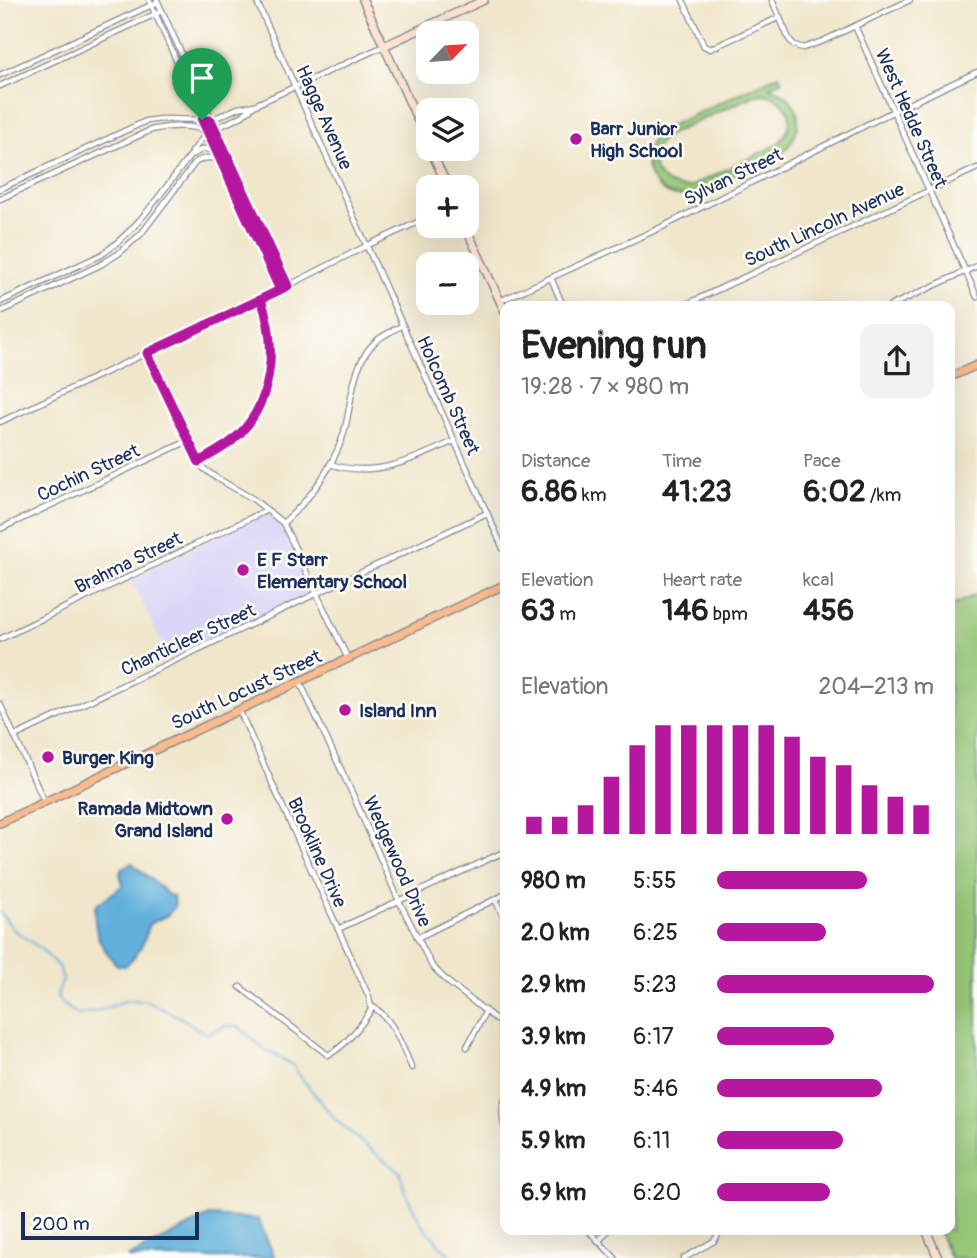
<!DOCTYPE html>
<meta charset="utf-8">
<style>
:root{--surface:#fff;--page:#f2f2f2;--text:#222;--muted:#767676;--accent:#b5179e}
body{margin:0;font-family:Pangolin,sans-serif;background:var(--page);color:var(--text);height:100vh;display:flex;flex-direction:column;font-size:26px;white-space:nowrap}
*{box-sizing:border-box;margin:0}
p{font-size:23px;color:var(--muted)}
.icon{flex:none;width:38px;height:38px;fill:none;stroke:currentColor;stroke-width:2;stroke-linecap:round;stroke-linejoin:round}
.map{position:relative;flex:1;overflow:hidden}
.drawer{position:absolute;left:500px;top:301px;width:455px;height:934px;display:flex;flex-direction:column;background:var(--surface);border-radius:14px;box-shadow:0 7px 28px #0002}
.drawer>*{flex:none}
.needle{width:46px;rotate:65deg}
.controls{position:absolute;left:416px;top:21px;display:grid;gap:14px}
.controls a{display:grid;place-items:center;width:63px;height:63px;border-radius:14px;background:var(--surface);box-shadow:0 7px 28px #0002;font-size:35px}
.scale{position:absolute;left:21px;bottom:18px;width:178px;box-sizing:border-box;padding-left:7px;border:4px solid #1b2f5e;border-top:0;font-size:19px;line-height:24px;white-space:nowrap;color:#1b2f5e;-webkit-text-stroke:5px #fdfcf7;paint-order:stroke}
.pin{position:absolute;display:grid;place-items:center;width:60px;height:60px;color:#fff;margin:-72px -30px;border-radius:50% 50% 50% 0;rotate:-45deg;box-shadow:0 0 7px #0007}
.pin .icon{rotate:45deg}
.round{display:grid;place-items:center;flex:none;width:74px;height:74px;border-radius:14px;background:var(--page)}
.summary{display:flex;align-items:center;justify-content:space-between;height:119px;padding:0 21px}
h1{font-size:38px;font-weight:800;line-height:52px}
.stats{display:grid;grid-template-columns:repeat(3,1fr);gap:10px;height:119px;padding:7px 21px}
.stats div{display:grid;align-content:center}
.stats b{font-size:30px;font-weight:800}
.stats small{font-size:19px;font-weight:400}
.stats p{font-size:19px}
.chart{height:196px;padding:14px 21px}
.chart p{display:flex;justify-content:space-between}
.chart svg{width:100%;height:126px;margin-top:7px;stroke:var(--accent);stroke-width:6}
ul{padding:0 21px;list-style:none;font-size:23px}
li{display:grid;grid-template-columns:112px 84px 1fr;align-items:center;height:52px}
li i{height:18px;border-radius:9px;background:var(--accent)}
.map>svg:first-child{display:block}
</style>
<div class="map">
<svg width="977" height="1258" viewBox="0 0 977 1258">
<rect width="100%" height="100%" fill="#fdfcf7"/>
<filter id="ink" filterUnits="userSpaceOnUse"><feTurbulence type="fractalNoise" baseFrequency=".0143" numOctaves="2"/><feDisplacementMap in="SourceGraphic" scale="14" xChannelSelector="R" yChannelSelector="G"/><feConvolveMatrix kernelMatrix="1 2 1 2 8 2 1 2 1" color-interpolation-filters="sRGB"/></filter>
<filter id="wash" filterUnits="userSpaceOnUse"><feTurbulence type="fractalNoise" baseFrequency=".00686" numOctaves="4" result="noise"/><feDisplacementMap in="SourceGraphic" scale="28" xChannelSelector="R" yChannelSelector="G"/><feGaussianBlur stdDeviation="1.57" result="paint"/><feColorMatrix in="noise" values="0 0 0 0 0 0 0 0 0 0 0 0 0 0 0 0 0 1.4 0 .05"/><feComposite in="paint" operator="in"/></filter>
<g filter="url(#wash)">
<rect width="100%" height="100%" fill="#f0e6cb"/>
<!-- built -->
<path fill="#dad6f7" d="M 266,513 L 281,528 L 312,592 L 169,659 L 131,579 Z"/>
<!-- green -->
<g fill="#98c979" stroke="#5a7c6c" stroke-width="2" fill-rule="evenodd">
<path d="M 779,75 L 782,81 L 769,87 C 804,99 806,129 782,153 L 693,194 C 689,195 685,196 681,196 C 653,197 636,159 654,138 C 657,134 663,130 667,127 ZM 765,94 C 794,102 797,125 777,145 L 690,187 C 663,191 640,163 661,141 C 664,138 667,136 670,134 L 755,95 Z"/>
<path d="M 977,594 L 977,1258 L 950,1258 L 938,1230 L 950,1230 L 950,607 Z"/>
</g>
<!-- water -->
<g fill="#61b0db" stroke="#3e709c" stroke-width="2">
<path d="M 132,863 C 144,875 157,882 168,895 L 173,896 L 175,906 L 168,915 L 149,924 C 144,944 140,952 125,966 L 117,965 C 100,946 93,933 95,907 C 104,897 115,894 123,884 L 120,874 L 122,868 Z"/>
<path d="M 209,1216 L 258,1219 L 275,1258 L 127,1258 Z"/>
</g>
<g fill="none" stroke-linecap="round" stroke-linejoin="round">
<!-- stream -->
<path stroke="#61b0db" stroke-width="2" d="M 0,912 L 14,930 L 40,948 L 59,967 L 63,980 L 57,995 L 60,1002 L 78,1015 L 101,1010 L 127,1000 L 147,1001 L 183,1019 L 206,1034 L 225,1026 L 238,1026 L 265,1050 L 293,1065 L 302,1079 L 336,1120 L 371,1150 L 400,1172 L 406,1194 L 422,1225 L 452,1258"/>
</g>
</g>
<g filter="url(#ink)">
<g fill="none" stroke-linecap="round" stroke-linejoin="round">
<!-- street casing -->
<g stroke="#868a94" stroke-width="7">
<g id="street">
<path d="M 149,0 L 280,290"/>
<path d="M 157,0 L 288,286"/>
<path d="M 256,0 L 506,555"/>
<path d="M 683,0 L 704,46 L 710,49 L 780,17"/>
<path d="M 772,0 L 789,39 L 794,45 L 803,48 L 823,41 L 910,0"/>
<path d="M 855,26 L 977,297"/>
<path d="M 0,75 L 158,2"/>
<path d="M 0,86 L 162,11"/>
<path d="M 255,105 L 384,46"/>
<path d="M 192,152 L 208,131"/>
<path d="M 0,189 L 146,121 L 161,119 L 211,120 L 238,108 L 255,105 L 242,116 L 208,132 C 192,124 168,126 151,130 L 0,199"/>
<path d="M 551,278 L 563,306"/>
<path d="M 500,301 L 662,227 L 894,111 L 977,72"/>
<path d="M 0,302 L 101,255 C 138,230 162,191 190,156 L 203,149 L 216,150"/>
<path d="M 683,306 L 977,168"/>
<path d="M 890,306 L 977,266"/>
<path d="M 0,312 L 100,265 L 118,254 L 141,234 L 195,163 C 207,154 218,159 231,163"/>
<path d="M 147,353 L 193,451 L 203,468 L 215,477 L 253,499 L 283,523 L 348,659"/>
<path d="M 0,422 L 280,290 L 368,245 L 429,217"/>
<path d="M 199,462 C 210,455 222,449 232,441 C 274,406 278,347 261,299"/>
<path d="M 330,464 C 374,479 415,459 454,441"/>
<path d="M 283,523 C 309,500 330,471 342,439 C 353,407 349,367 375,342 C 383,335 394,330 403,325"/>
<path d="M 0,529 L 188,441"/>
<path d="M 0,639 L 267,510"/>
<path d="M 300,682 L 353,795 L 399,901 L 432,966 L 448,982 L 506,1027"/>
<path d="M 0,704 L 44,801"/>
<path d="M 239,710 L 369,997 L 371,1010 C 362,1024 344,1048 328,1055 L 240,987"/>
<path d="M 15,736 L 487,513"/>
<path d="M 495,900 L 506,921"/>
<path d="M 338,929 L 506,851"/>
<path d="M 417,938 L 506,894"/>
<path d="M 371,1006 C 393,1017 402,1047 412,1068"/>
<path d="M 467,1047 L 486,1011"/>
<path d="M 506,1097 C 500,1109 503,1121 506,1134"/>
<path d="M 588,1230 L 615,1258"/>
<path d="M 598,1242 L 608,1230"/>
<path d="M 684,1258 L 714,1241 L 721,1230"/>
</g>
</g>
<!-- secondary casing -->
<g stroke="#868a94" stroke-width="10">
<g id="secondary">
<path d="M 363,0 L 429,145"/>
<path d="M 384,46 L 484,0"/>
<path d="M 430,149 L 448,187"/>
<path d="M 465,226 L 506,314"/>
<path d="M 926,1230 L 938,1258"/>
</g>
</g>
<!-- primary casing -->
<g stroke="#868a94" stroke-width="10">
<g id="primary">
<path d="M 950,377 L 977,365"/>
<path d="M 0,823 L 506,584"/>
</g>
</g>
<!-- street -->
<use href="#street" stroke="#fff" stroke-width="4.5"/>
<!-- secondary -->
<use href="#secondary" stroke="#fde4d1" stroke-width="7"/>
<!-- primary -->
<use href="#primary" stroke="#fbbb8d" stroke-width="7"/>
</g>
</g>
<g fill="none" stroke-linecap="round" stroke-linejoin="round" filter="url(#ink)">
<!-- route casing -->
<g stroke="#fff" stroke-width="14">
<path id="route" d="M 202,120 L 280,290 L 261,299 C 278,347 274,406 232,441 C 222,449 210,455 199,462 L 147,353 L 261,299 L 288,286 L 211,120 L 202,120"/>
</g>
<!-- route -->
<use href="#route" stroke="#b5179e" stroke-width="9"/>
</g>
<!-- markers -->
<g fill="#b5179e" stroke="#fdfcf7" stroke-width="2.5">
<circle cx="576" cy="139" r="7"/>
<circle cx="243" cy="570" r="7"/>
<circle cx="345" cy="710" r="7"/>
<circle cx="48" cy="757" r="7"/>
<circle cx="227" cy="819" r="7"/>
</g>
<g text-anchor="middle" stroke-width="5" stroke-linejoin="round" paint-order="stroke">
<!-- street labels -->
<g font-size="19" fill="#1b2f5e" stroke="#fdfcf7">
<text transform="translate(325 117) rotate(66)" y="7">Hagge Avenue</text>
<text transform="translate(912 118) rotate(66)" y="7">West Hedde Street</text>
<text transform="translate(733 176) rotate(-26)" y="7">Sylvan Street</text>
<text transform="translate(824 224) rotate(-25)" y="7">South Lincoln Avenue</text>
<text transform="translate(449 395) rotate(66)" y="7">Holcomb Street</text>
<text transform="translate(88 472) rotate(-25)" y="7">Cochin Street</text>
<text transform="translate(128 562) rotate(-26)" y="7">Brahma Street</text>
<text transform="translate(188 639) rotate(-25)" y="7">Chanticleer Street</text>
<text transform="translate(246 689) rotate(-25)" y="7">South Locust Street</text>
<text transform="translate(318 852) rotate(66)" y="7">Brookline Drive</text>
<text transform="translate(398 861) rotate(66)" y="7">Wedgewood Drive</text>
</g>
<!-- poi labels -->
<g font-size="19" font-weight="bold" fill="#1b2f5e" stroke="#fdfcf7" text-anchor="start">
<text x="590" y="135">Barr Junior<tspan x="590" dy="22">High School</tspan></text>
<text x="257" y="566">E F Starr<tspan x="257" dy="22">Elementary School</tspan></text>
<text x="359" y="717">Island Inn</text>
<text x="62" y="764">Burger King</text>
<text x="213" y="815" text-anchor="end">Ramada Midtown<tspan x="213" dy="22">Grand Island</tspan></text>
</g>
</g>
</svg>
<div class="controls">
<a><svg class="needle" viewBox="-14 -14 28 28"><path d="M0-13l5 13h-10z" fill="#e53935"/><path d="M0 13l5-13h-10z" fill="#767676"/></svg></a>
<a><svg class="icon" aria-label="layers" viewBox="0 0 24 24"><path d="M12 4l9 5-9 5-9-5zM3 14l9 5 9-5"/></svg></a>
<a>+</a>
<a>−</a>
</div>
<div class="scale">200 m</div>
<div class="pin" style="left:202px;top:120px;background:#1e9e55"><svg class="icon" aria-label="arrive" viewBox="0 0 24 24"><path d="M6 21V4h12l-3 4 3 4H6"/></svg></div>
<section class="drawer">
<div class="summary"><div><h1>Evening run</h1><p>19:28 · 7 × 980 m</p></div><a class="round"><svg class="icon" aria-label="share" viewBox="0 0 24 24"><path d="M12 15V3M7 8l5-5 5 5M5 13v7h14v-7"/></svg></a></div>
<div class="stats">
<div><p>Distance</p><b>6.86<small> km</small></b></div>
<div><p>Time</p><b>41:23</b></div>
<div><p>Pace</p><b>6:02<small> /km</small></b></div>
</div>
<div class="stats">
<div><p>Elevation</p><b>63<small> m</small></b></div>
<div><p>Heart rate</p><b>146<small> bpm</small></b></div>
<div><p>kcal</p><b>456</b></div>
</div>
<div class="chart"><p><span>Elevation</span>204–213 m</p>
<svg viewBox="0 0 160 44" preserveAspectRatio="none"><path d="M5 44V38M15 44V38M25 44V34M35 44V24M45 44V13M55 44V6M65 44V6M75 44V6M85 44V6M95 44V6M105 44V10M115 44V17M125 44V20M135 44V27M145 44V31M155 44V34"/></svg>
</div>
<ul>
<li><b>980 m</b>5:55<i style="width:69%"></i></li>
<li><b>2.0 km</b>6:25<i style="width:50%"></i></li>
<li><b>2.9 km</b>5:23<i style="width:100%"></i></li>
<li><b>3.9 km</b>6:17<i style="width:54%"></i></li>
<li><b>4.9 km</b>5:46<i style="width:76%"></i></li>
<li><b>5.9 km</b>6:11<i style="width:58%"></i></li>
<li><b>6.9 km</b>6:20<i style="width:52%"></i></li>
</ul>
</section>
</div>
